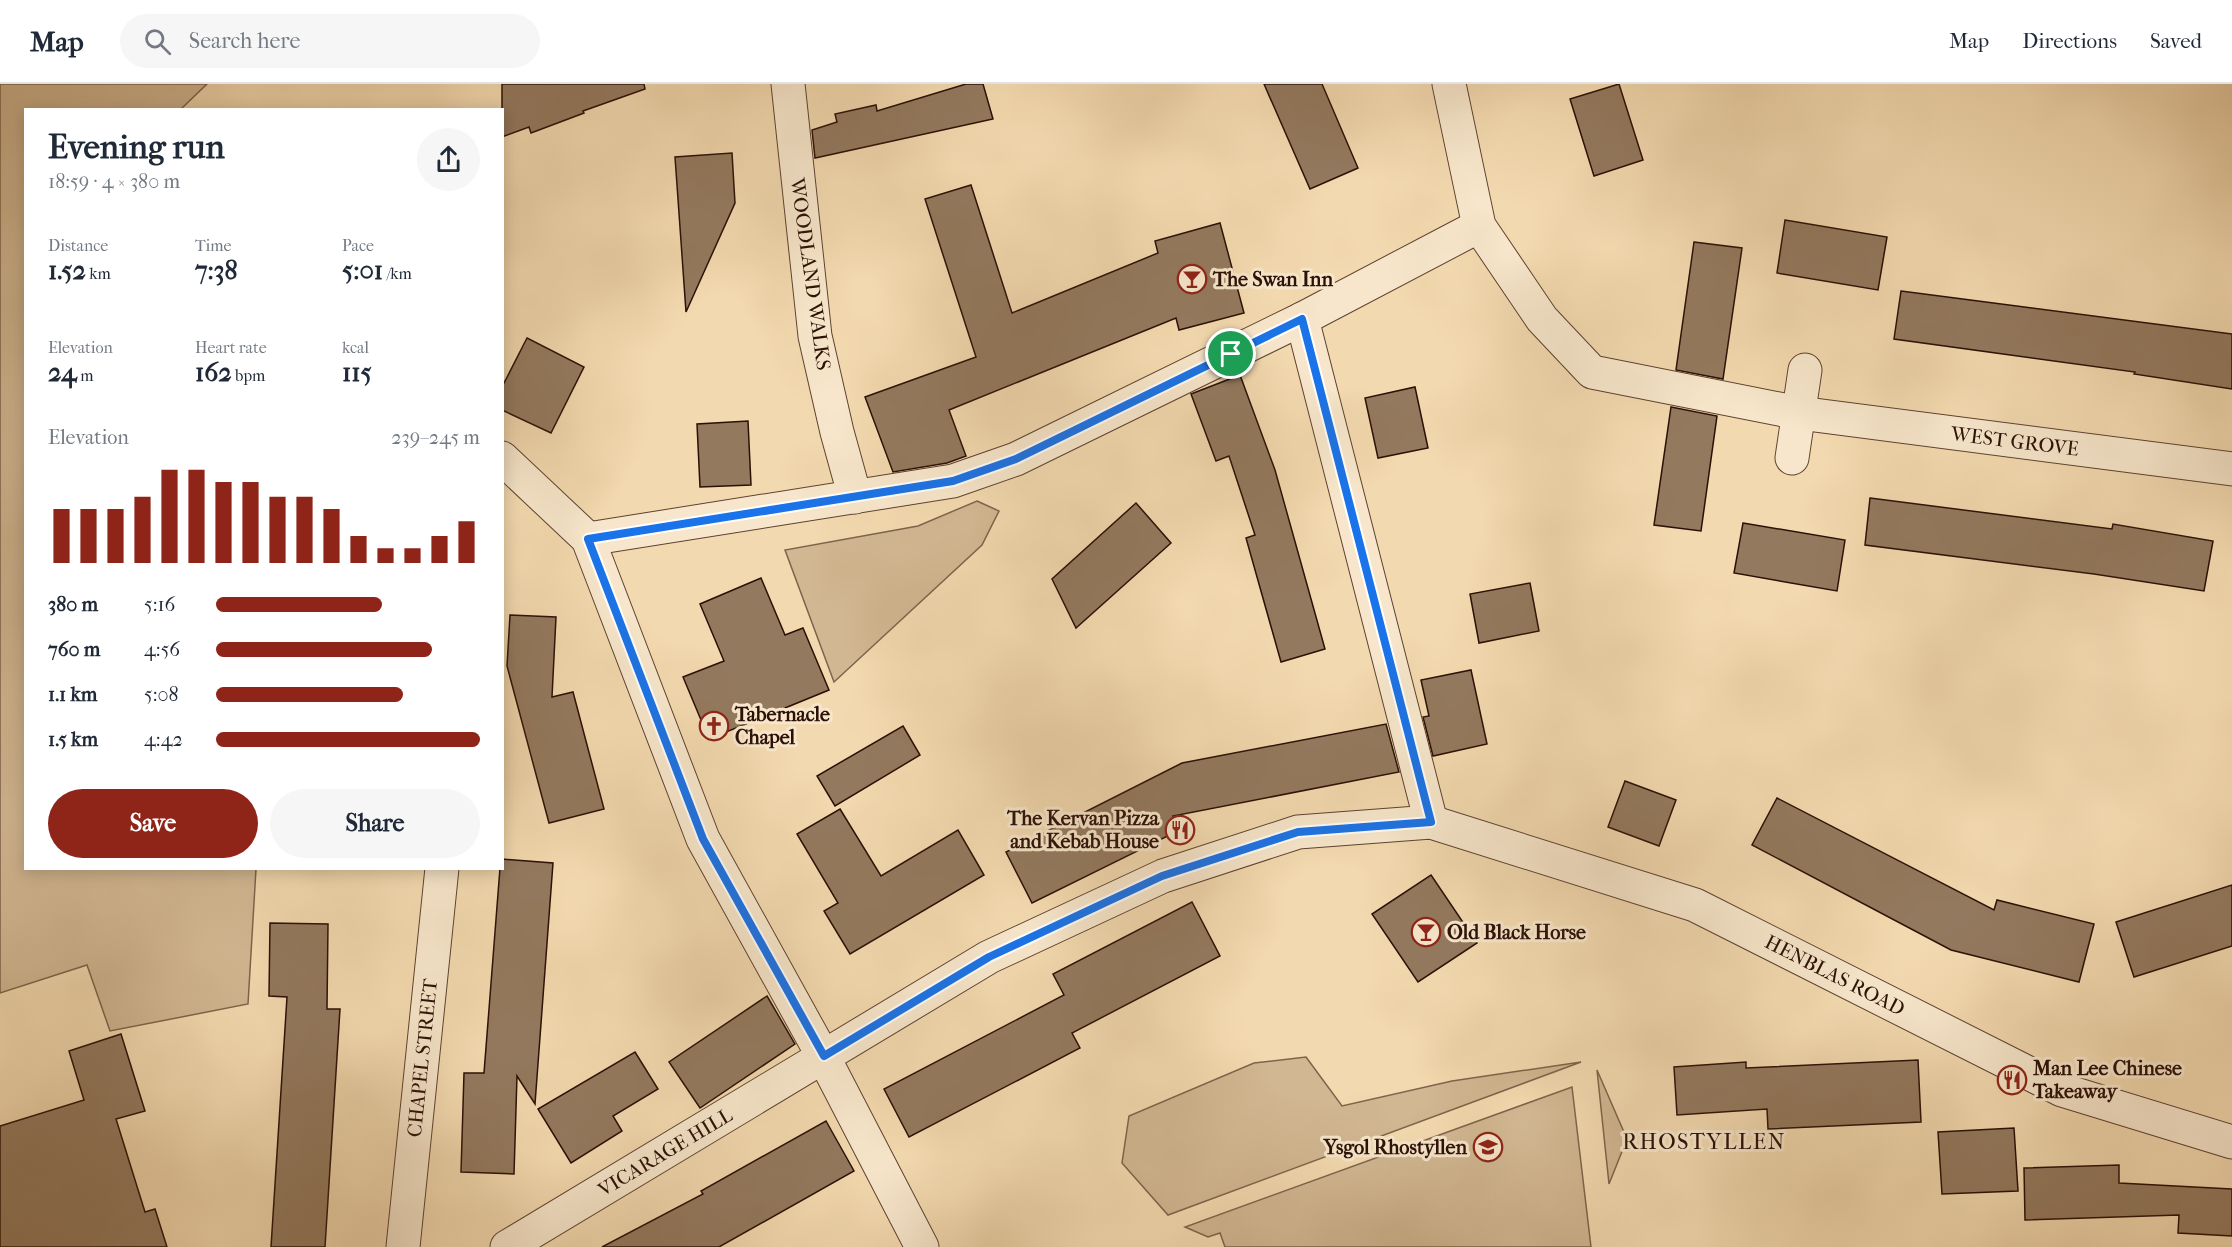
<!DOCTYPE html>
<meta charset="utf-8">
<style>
:root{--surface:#fff;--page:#f6f6f7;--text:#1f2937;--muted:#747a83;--line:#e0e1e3;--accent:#8f2418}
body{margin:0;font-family:"IM FELL French Canon",serif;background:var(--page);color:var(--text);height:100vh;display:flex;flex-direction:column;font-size:22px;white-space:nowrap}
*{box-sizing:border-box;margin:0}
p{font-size:20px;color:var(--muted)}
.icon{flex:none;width:33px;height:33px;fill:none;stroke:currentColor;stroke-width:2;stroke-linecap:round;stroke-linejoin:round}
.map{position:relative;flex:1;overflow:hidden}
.panel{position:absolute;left:24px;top:24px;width:480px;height:762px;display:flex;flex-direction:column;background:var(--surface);border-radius:0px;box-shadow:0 3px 15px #0003}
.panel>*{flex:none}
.pin{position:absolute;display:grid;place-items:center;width:51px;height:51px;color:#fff;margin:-26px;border:3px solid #fff;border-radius:50%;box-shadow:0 2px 6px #0007}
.round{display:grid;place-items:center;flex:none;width:63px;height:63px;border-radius:32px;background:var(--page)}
.overview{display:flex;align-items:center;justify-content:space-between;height:102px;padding:0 24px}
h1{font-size:33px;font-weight:700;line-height:45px}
.figures{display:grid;grid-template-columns:repeat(3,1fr);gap:9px;height:102px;padding:6px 24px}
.figures div{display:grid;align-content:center}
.figures b{font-size:26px;font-weight:700}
.figures small{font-size:16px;font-weight:400}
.figures p{font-size:16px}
.chart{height:168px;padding:12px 24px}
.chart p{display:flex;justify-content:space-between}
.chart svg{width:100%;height:108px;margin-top:6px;stroke:var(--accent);stroke-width:6}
.button{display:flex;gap:12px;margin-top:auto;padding:12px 24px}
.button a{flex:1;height:69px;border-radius:36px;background:var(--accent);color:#fff;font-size:24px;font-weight:700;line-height:69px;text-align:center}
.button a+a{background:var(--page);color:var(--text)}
ul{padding:0 24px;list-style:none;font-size:20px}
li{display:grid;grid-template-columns:96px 72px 1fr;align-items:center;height:45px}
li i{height:15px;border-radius:8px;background:var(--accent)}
header{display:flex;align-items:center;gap:36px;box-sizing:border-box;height:84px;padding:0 30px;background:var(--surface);border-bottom:2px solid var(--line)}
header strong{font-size:28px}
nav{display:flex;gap:33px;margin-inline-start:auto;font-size:21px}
.search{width:420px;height:54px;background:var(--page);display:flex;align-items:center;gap:15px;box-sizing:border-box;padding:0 21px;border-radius:33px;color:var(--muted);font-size:22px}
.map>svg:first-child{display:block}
</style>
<header>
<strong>Map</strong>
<div class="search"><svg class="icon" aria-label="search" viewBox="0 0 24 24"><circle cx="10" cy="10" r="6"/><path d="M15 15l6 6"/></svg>Search here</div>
<nav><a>Map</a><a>Directions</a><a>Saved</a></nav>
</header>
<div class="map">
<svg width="2232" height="1163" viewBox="0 0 2232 1163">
<rect width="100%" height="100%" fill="#f3d9af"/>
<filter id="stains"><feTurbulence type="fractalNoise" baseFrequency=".00333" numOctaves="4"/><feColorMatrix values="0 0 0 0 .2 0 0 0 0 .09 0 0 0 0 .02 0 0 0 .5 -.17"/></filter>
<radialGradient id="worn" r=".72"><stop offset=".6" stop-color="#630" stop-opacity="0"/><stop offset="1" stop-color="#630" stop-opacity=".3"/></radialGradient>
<!-- green -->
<g fill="#d1b792" stroke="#7e644c" stroke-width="1.5">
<path d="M 0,0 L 207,0 L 181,25 L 26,26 L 26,784 L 256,785 L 248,920 L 110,947 L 87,881 L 0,909 Z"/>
<path d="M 977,417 L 999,427 L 982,461 L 834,598 L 785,466 L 918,442 Z"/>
<path d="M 1306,973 L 1342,1022 L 1452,997 L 1581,978 L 1168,1131 L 1122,1079 L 1129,1032 L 1254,979 Z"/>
<path d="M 1597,986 L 1627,1055 L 1609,1100 Z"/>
<path d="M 1572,1003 L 1591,1163 L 1225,1163 L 1220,1149 L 1208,1153 L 1185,1143 Z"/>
</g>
<!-- building -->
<g fill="#93795e" stroke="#2b1006" stroke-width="1.5">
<path d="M 502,0 L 644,0 L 645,5 L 583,27 L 584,29 L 531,49 L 529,43 L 502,53 Z"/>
<path d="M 966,0 L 983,0 L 993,35 L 815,74 L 812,46 L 837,38 L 835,30 L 876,21 L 877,27 Z"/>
<path d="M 1264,0 L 1322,0 L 1358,84 L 1310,105 Z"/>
<path d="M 1619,0 L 1643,76 L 1594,92 L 1570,15 Z"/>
<path d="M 732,69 L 735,119 L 686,228 L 675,73 Z"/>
<path d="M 971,101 L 1012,229 L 1158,169 L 1155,157 L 1220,139 L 1244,229 L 1179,246 L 1176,234 L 949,326 L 966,372 L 947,379 L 893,388 L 865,313 L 976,273 L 925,115 Z"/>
<path d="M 1785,136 L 1887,153 L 1878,206 L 1777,189 Z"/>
<path d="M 1694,158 L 1742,164 L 1723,295 L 1676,286 Z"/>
<path d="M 1901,207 L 2232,250 L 2232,305 L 2134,290 L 2135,288 L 1894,255 Z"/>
<path d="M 527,254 L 584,283 L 551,349 L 502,326 L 502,303 Z"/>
<path d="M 1240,291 L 1275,386 L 1325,565 L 1281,578 L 1246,454 L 1255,451 L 1229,372 L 1216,377 L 1191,310 Z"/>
<path d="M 1415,303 L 1428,364 L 1378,374 L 1365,314 Z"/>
<path d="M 1671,323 L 1717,332 L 1701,447 L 1654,441 Z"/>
<path d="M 748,337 L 751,401 L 700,403 L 697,340 Z"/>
<path d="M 1870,414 L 2112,445 L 2113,440 L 2213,457 L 2204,507 L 2094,490 L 1865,461 Z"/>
<path d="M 1136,419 L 1171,459 L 1076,544 L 1052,495 Z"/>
<path d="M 1743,439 L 1845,456 L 1837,507 L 1734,489 Z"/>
<path d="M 761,494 L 785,551 L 803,544 L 829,606 L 709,655 L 683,593 L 724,577 L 700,520 Z"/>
<path d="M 1530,499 L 1539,547 L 1479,559 L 1470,510 Z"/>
<path d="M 510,531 L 556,533 L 552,613 L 573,608 L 604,725 L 549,739 L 507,582 Z"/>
<path d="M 1471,586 L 1487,660 L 1433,672 L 1423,633 L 1429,632 L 1421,596 Z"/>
<path d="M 1386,640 L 1399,688 L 1173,732 L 1180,746 L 1032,819 L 1006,768 L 1182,679 Z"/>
<path d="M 903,642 L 920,671 L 835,722 L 817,692 Z"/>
<path d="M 1625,697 L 1676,716 L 1659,762 L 1608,743 Z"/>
<path d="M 1777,714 L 1994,826 L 1997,816 L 2094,840 L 2079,898 L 1951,866 L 1752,761 Z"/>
<path d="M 840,725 L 881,792 L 958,746 L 984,791 L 850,870 L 824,827 L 838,819 L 797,750 Z"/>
<path d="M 502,775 L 553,779 L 535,1020 L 517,992 L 514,1090 L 461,1088 L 464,989 L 484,989 L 500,784 L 502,784 Z"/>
<path d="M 1431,791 L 1477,859 L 1418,898 L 1372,830 Z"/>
<path d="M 2232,801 L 2232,862 L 2134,893 L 2116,838 Z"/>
<path d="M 1192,818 L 1220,872 L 1072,949 L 1080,964 L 909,1053 L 884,1005 L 1064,911 L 1053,890 Z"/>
<path d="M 270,839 L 328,840 L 327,925 L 340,925 L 325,1163 L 271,1163 L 287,913 L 269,912 Z"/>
<path d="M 767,912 L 795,960 L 700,1024 L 669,978 Z"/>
<path d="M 121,950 L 145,1027 L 116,1035 L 145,1128 L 155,1125 L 167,1163 L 0,1163 L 0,1042 L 84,1016 L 69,967 Z"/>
<path d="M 635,968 L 658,1005 L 613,1032 L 622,1047 L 571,1079 L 538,1025 Z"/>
<path d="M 1918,976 L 1921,1038 L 1768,1045 L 1767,1025 L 1677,1031 L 1674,983 L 1746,978 L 1746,984 Z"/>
<path d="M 826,1037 L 854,1087 L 719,1163 L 602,1163 L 703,1110 L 701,1107 Z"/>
<path d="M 2014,1044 L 2018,1107 L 1942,1110 L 1938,1048 Z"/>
<path d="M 2119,1081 L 2119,1099 L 2232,1105 L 2232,1152 L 2178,1149 L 2179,1131 L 2025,1136 L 2024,1084 Z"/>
</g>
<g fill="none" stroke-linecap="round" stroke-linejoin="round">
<!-- minor casing -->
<g stroke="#5d4230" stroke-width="35">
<g id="minor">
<path d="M 788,0 L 815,252 L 837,348 L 855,413"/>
<path d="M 1449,0 L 1479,142 L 1542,235 L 1592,288 L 1799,329 L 2232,385"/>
<path d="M 1302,235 L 1431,738"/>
<path d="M 502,374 L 588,455 L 703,755 L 823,972 L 922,1163"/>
<path d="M 1792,374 L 1805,286"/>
<path d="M 588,455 L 953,397 L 1016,375 L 1302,235 L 1479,142"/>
<path d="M 403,1163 L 442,784"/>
<path d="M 507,1163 L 989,873 L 1163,792 L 1298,748 L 1431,738 L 1695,821 L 2062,1006 L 2232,1058"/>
</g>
</g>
<!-- minor -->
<use href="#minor" stroke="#f7e6cb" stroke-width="33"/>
</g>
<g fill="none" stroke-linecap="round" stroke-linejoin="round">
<!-- route casing -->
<g stroke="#fff" stroke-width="12">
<path id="route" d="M 1302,235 L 1431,738 L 1298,748 L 1162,792 L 989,873 L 824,972 L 703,755 L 588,455 L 953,397 L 1016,375 Z"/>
</g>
<!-- route -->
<use href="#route" stroke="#1a73e8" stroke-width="8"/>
</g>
<!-- icons -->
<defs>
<g id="bar-ring" transform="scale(1.5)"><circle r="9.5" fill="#f7e6cb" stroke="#8f2418" stroke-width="1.5"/><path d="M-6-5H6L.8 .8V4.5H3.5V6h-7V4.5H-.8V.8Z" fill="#8f2418"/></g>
<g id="church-ring" transform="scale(1.5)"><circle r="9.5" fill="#f7e6cb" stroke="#8f2418" stroke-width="1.5"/><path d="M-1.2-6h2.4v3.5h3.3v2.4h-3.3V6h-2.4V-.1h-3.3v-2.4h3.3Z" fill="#8f2418"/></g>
<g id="restaurant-ring" transform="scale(1.5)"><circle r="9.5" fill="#f7e6cb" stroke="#8f2418" stroke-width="1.5"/><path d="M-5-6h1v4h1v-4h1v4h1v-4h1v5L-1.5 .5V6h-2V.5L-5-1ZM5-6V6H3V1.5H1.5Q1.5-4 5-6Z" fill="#8f2418"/></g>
<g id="school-ring" transform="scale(1.5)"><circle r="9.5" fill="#f7e6cb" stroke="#8f2418" stroke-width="1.5"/><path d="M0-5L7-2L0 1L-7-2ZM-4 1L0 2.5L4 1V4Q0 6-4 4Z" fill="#8f2418"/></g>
</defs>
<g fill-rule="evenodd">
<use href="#bar-ring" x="1192" y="195"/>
<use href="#church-ring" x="714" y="642"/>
<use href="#restaurant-ring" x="1180" y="746"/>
<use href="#bar-ring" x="1426" y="848"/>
<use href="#restaurant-ring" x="2012" y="996"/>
<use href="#school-ring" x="1488" y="1063"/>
</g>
<g text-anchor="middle" stroke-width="6" stroke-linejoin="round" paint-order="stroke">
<!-- street labels -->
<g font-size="20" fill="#2b1006" stroke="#f7e6cb">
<text transform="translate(811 190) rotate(82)" y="7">WOODLAND WALKS</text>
<text transform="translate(2015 357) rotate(7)" y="7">WEST GROVE</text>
<text transform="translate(1835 891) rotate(27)" y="7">HENBLAS ROAD</text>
<text transform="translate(422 974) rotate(-84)" y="7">CHAPEL STREET</text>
<text transform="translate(665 1068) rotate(-31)" y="7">VICARAGE HILL</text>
</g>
<!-- poi labels -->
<g font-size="20" font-weight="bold" fill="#2b1006" stroke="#f7e6cb" text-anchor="start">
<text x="1213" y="202">The Swan Inn</text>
<text x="735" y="637">Tabernacle<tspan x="735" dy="23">Chapel</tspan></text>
<text x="1159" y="741" text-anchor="end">The Kervan Pizza<tspan x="1159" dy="23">and Kebab House</tspan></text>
<text x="1447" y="855">Old Black Horse</text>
<text x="2033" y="991">Man Lee Chinese<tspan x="2033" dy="23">Takeaway</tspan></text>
<text x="1467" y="1070" text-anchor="end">Ysgol Rhostyllen</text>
</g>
<!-- quarter labels -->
<g font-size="22" letter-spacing="1.5" fill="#2b1006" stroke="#f7e6cb">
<text x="1704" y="1065">RHOSTYLLEN</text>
</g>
</g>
<rect width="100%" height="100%" filter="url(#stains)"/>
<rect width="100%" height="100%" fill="url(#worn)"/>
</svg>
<div class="pin" style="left:1231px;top:270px;background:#1e9e55"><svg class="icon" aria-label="arrive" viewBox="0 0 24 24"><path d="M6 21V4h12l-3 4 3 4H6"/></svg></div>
<section class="panel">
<div class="overview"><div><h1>Evening run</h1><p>18:59 · 4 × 380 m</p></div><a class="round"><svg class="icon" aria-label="share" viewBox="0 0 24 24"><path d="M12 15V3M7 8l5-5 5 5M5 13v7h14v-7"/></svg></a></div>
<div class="figures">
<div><p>Distance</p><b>1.52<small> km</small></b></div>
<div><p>Time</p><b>7:38</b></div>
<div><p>Pace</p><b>5:01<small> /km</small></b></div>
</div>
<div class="figures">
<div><p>Elevation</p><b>24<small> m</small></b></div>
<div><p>Heart rate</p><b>162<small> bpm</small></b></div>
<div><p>kcal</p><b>115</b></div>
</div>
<div class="chart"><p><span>Elevation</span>239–245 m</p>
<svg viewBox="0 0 160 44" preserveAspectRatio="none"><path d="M5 44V22M15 44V22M25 44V22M35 44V17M45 44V6M55 44V6M65 44V11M75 44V11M85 44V17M95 44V17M105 44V22M115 44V33M125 44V38M135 44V38M145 44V33M155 44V27"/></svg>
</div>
<ul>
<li><b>380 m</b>5:16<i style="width:63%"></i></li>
<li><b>760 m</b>4:56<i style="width:82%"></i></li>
<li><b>1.1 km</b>5:08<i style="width:71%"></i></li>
<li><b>1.5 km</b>4:42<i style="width:100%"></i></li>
</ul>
<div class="button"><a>Save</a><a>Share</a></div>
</section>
</div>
